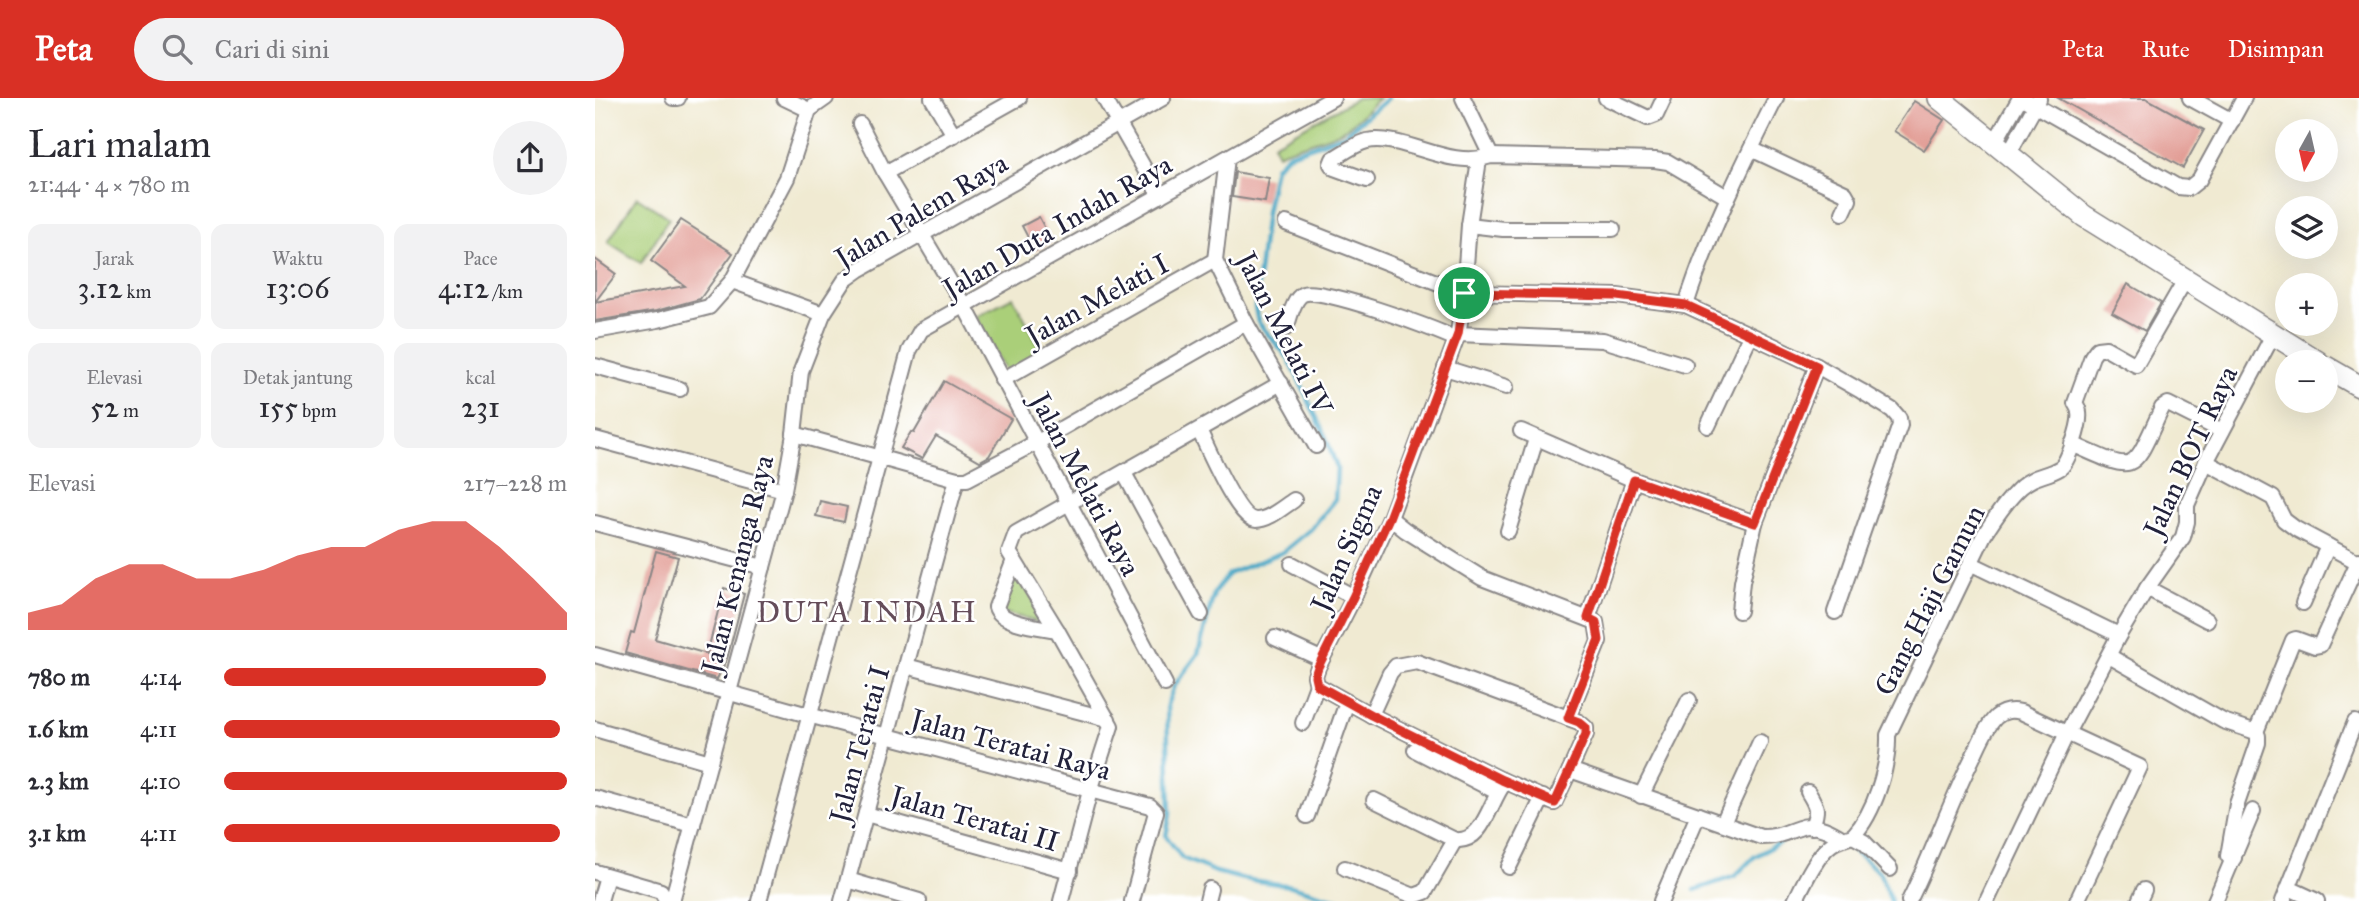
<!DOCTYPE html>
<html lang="id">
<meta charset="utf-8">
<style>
:root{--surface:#fff;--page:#f2f2f3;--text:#2b2b33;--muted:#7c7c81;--accent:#d93025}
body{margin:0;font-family:"IM FELL Great Primer",serif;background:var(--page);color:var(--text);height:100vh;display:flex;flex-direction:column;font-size:26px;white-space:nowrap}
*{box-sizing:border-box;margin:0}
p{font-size:23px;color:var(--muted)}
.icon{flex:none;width:38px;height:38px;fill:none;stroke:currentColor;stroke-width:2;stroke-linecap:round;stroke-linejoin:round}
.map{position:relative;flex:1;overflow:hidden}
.side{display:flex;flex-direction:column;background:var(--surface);width:595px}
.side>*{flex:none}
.needle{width:46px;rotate:188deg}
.buttons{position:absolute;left:1680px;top:21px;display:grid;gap:14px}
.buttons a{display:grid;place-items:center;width:63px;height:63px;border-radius:50%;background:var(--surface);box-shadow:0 7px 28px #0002;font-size:35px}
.pin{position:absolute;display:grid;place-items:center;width:60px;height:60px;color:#fff;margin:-30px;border:4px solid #fff;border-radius:50%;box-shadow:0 2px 7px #0007}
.round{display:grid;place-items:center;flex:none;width:74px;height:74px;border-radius:37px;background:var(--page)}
.overview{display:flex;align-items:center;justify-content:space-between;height:119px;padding:0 28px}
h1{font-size:38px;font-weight:600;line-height:52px}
.figures{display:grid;grid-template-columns:repeat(3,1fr);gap:10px;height:119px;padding:7px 28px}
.figures div{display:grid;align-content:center;border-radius:14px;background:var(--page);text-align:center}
.figures b{font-size:30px;font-weight:600}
.figures small{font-size:19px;font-weight:400}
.figures p{font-size:19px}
.chart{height:196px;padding:14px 28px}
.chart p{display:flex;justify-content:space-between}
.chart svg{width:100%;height:126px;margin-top:7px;fill:var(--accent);opacity:.7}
ul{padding:0 28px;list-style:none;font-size:23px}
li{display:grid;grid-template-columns:112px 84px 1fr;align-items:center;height:52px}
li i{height:18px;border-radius:9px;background:var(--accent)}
header{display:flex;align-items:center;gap:42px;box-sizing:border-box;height:98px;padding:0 35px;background:var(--accent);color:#fff}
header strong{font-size:33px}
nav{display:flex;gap:38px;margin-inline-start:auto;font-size:24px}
.search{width:490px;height:63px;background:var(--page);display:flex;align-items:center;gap:18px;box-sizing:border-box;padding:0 24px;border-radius:38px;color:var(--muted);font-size:26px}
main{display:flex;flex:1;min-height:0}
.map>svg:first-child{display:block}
</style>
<header>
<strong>Peta</strong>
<div class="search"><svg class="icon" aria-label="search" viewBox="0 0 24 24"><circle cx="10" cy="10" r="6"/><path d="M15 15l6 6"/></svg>Cari di sini</div>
<nav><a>Peta</a><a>Rute</a><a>Disimpan</a></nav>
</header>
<main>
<section class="side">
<div class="overview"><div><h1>Lari malam</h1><p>21:44 · 4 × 780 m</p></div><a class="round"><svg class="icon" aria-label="share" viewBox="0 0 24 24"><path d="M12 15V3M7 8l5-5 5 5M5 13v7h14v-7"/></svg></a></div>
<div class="figures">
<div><p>Jarak</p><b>3.12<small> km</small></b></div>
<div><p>Waktu</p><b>13:06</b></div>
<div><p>Pace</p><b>4:12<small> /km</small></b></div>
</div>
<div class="figures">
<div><p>Elevasi</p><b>52<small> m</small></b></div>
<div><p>Detak jantung</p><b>155<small> bpm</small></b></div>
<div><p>kcal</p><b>231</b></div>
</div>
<div class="chart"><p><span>Elevasi</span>217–228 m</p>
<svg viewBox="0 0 160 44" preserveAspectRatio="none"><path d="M0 44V38L10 35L20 26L30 21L40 21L50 26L60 26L70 23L80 18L90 15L100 15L110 9L120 6L130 6L140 15L150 26L160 38V44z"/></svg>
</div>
<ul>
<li><b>780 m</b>4:14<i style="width:94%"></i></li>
<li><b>1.6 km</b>4:11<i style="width:98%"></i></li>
<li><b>2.3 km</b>4:10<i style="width:100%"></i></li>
<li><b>3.1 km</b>4:11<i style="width:98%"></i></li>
</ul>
</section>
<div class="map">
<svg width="1764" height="803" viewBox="0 0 1764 803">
<rect width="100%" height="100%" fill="#fff"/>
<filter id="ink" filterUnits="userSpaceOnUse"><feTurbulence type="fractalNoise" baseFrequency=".0143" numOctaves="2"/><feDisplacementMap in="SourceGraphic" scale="14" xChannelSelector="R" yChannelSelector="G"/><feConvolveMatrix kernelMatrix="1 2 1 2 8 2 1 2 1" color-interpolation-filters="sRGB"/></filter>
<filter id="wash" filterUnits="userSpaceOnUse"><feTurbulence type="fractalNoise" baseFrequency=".00686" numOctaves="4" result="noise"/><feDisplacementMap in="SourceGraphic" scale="28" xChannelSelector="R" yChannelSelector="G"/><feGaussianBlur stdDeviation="1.57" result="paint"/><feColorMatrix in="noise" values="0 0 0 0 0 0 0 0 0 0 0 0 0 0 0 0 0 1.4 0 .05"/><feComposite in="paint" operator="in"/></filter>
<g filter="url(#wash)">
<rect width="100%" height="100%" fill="#f0ead2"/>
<!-- green -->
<g fill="#aacf79" stroke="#66785a" stroke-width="2">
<path d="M 762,0 L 784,0 C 772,11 761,25 746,33 C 726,43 704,46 683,56 L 678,46 Z"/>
<path d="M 42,99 L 74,120 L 46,165 L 13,144 Z"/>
<path d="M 418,199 L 450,258 L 413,278 L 381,218 Z"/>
<path d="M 418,469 L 454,527 L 406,514 Z"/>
</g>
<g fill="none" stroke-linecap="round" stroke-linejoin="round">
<!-- stream -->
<g stroke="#47a7c6" stroke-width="4.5">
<path d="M 1250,745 L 1284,774 L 1296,803"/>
<path d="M 1100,792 L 1140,778 L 1159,759 L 1189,742"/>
<path d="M 748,803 L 696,788 L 649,781 L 621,774 L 587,760 L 571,738 L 575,716 L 572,607 L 579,588 L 603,556 L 619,495 L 633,476 L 688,454 L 716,431 L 740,401 L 742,370 L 731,340 L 694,261 L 663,224 L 660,209 L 671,114 L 680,69 L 694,56 L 749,37 L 793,0"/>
</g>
</g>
<g id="blocks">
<!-- building -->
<g fill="#e29c94">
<path d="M 1463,0 L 1551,0 L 1609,32 L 1588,70 Z"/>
<path d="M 1319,3 L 1349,22 L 1329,52 L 1299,33 Z"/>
<path d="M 640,74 L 674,80 L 670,104 L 637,99 Z"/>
<path d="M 444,119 L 457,144 L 440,153 L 427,128 Z"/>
<path d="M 86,122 L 138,155 L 105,201 L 61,213 L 0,223 L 0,161 L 21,176 L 0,204 L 90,188 L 56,163 Z"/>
<path d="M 1533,186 L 1566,205 L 1550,233 L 1517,215 Z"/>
<path d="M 349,283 L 416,321 L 394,358 L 385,363 L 341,338 L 327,361 L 306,350 L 316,334 L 319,335 Z"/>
<path d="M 225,403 L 252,409 L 249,424 L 221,418 Z"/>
<path d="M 61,453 L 83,459 L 60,541 L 112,556 L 129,490 L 149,496 L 132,561 L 122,581 L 30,555 L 36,534 L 39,535 Z"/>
</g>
</g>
</g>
<g filter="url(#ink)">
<use href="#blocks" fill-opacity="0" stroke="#898686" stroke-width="2"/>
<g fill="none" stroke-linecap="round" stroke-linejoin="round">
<!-- minor casing -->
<g stroke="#898686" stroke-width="18">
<g id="minor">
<path d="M 78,0 L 83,0"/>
<path d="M 189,0 L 214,12"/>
<path d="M 337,0 L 359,37"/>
<path d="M 509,0 L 565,98"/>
<path d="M 868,0 L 896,58"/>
<path d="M 1011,0 L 1053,20 L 1061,17 L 1069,0"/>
<path d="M 1427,0 L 1583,89 L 1594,90 L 1604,82 L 1649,0"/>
<path d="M 1595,0 L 1637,23"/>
<path d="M 265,26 L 290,75 L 370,209 L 570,586"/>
<path d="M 1400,44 L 1425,0"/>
<path d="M 1156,51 L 1250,95 L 1254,102 L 1248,115"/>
<path d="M 1414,55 L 1444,1"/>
<path d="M 632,60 L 620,162 L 651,225 L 721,348"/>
<path d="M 884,62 L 874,127 L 869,195 L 863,236 L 795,420 L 759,499 L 723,569 L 720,578 L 722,587 L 776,617 L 907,682 L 959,705 L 975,672 L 1166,739 C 1184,739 1188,735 1204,730 C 1219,724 1236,733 1248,741"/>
<path d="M 290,75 L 424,0"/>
<path d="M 772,82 L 739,70 L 736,66 L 738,61 C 748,55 760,46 772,43 C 811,36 852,72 896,58 L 1060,62 L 1073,64 L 1132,99"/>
<path d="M 691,125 L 869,195 L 1022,198 L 1091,207 L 1222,268 L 1266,293 L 1297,312 L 1304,320 L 1305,327 L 1240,514"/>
<path d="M 874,127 L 908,131 L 1018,131"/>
<path d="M 137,183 L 228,216"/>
<path d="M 1091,207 C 1114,135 1147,68 1181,0"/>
<path d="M 691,230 C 695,220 698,201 708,196 C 725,188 840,231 861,241"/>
<path d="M 0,233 L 63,222 L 114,209 L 137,183 L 192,80 L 214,12 L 231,0"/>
<path d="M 863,236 L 1008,242 L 1090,267"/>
<path d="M 0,268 L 85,291"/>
<path d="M 850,270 L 911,289"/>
<path d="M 407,282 L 620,162"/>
<path d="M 1113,328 L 1155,238"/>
<path d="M 604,332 C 612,348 643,422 661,422 C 674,422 688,409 699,402"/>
<path d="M 926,333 L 1039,382 L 1160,425"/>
<path d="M 199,336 L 362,381 L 372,381 L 448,341 L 651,225"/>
<path d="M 0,341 L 189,392"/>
<path d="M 1477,346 C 1544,376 1536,376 1567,310 L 1573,306 L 1627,333"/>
<path d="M 1611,364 L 1678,400 L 1689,422 L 1701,431 L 1763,464"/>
<path d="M 529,375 L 606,516"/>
<path d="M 0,425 L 168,469"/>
<path d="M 913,433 L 941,341"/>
<path d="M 419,462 L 401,509 C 406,526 445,529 462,532"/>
<path d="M 697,466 L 759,499"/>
<path d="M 1377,466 L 1524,537"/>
<path d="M 1552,490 L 1612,522"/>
<path d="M 1708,505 L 1733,448"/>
<path d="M 1144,513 L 1147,484 L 1160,425 L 1222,268"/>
<path d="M 993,520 L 1039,382"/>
<path d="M 680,540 L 726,561"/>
<path d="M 0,557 L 206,615 L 555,708 L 561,714 L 537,803"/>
<path d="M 1514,558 L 1628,623 L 1661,634 L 1663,638 L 1663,645 L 1642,706 L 1633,758 L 1639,760"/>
<path d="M 311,568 L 513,621"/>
<path d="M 776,617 L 795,575 L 801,568 L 822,564 L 973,620 L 1004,543 L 1001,524 L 887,480 L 810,432 L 795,420"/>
<path d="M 973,620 L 984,624 L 991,630 L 991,636 L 975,672"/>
<path d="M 708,625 L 722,587"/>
<path d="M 0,631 L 115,664"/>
<path d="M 1661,634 L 1698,542 L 1701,541 L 1720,548 L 1725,547 L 1764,462"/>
<path d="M 820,652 L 902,694"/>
<path d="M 1213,694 C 1223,710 1223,712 1217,729"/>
<path d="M 1046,698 L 1094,602"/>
<path d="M 0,700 L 98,727"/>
<path d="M 779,702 L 860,742 C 889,745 894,704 910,684 L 907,682"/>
<path d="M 271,716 L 475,773"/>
<path d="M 712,718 L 752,604"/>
<path d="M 1128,725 L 1165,644"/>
<path d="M 1258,738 C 1280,714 1294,668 1293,637 L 1389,437 C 1400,420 1411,403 1426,389 C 1441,376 1450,379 1465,370 C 1473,366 1486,325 1484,315 C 1484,312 1482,308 1480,305 L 1497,258 L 1502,251 L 1511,250 L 1541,267 L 1590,182"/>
<path d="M 914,769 L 948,699"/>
<path d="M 750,770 L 819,798 L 830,794 L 860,742"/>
<path d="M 0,774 L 66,793 L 72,803"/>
<path d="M 253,782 L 324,803"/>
<path d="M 1694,790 L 1722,803"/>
<path d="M 5,803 L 12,778"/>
<path d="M 77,803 L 189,392 L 199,336 L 206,273 L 228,216 L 250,182 L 264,172 L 568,0"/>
<path d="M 164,803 L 307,279 L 314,253 L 326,232 L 738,0"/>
<path d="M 247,803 L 362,381"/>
<path d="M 466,803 L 495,693 L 516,628 L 462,532 L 414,454 L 421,435 L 686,285"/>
<path d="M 612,803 L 615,791"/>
<path d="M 1066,803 L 1103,717"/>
<path d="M 1200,803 C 1208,787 1222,756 1237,746 C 1243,742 1251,740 1258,738 L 1269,744 L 1295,771"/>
<path d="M 1314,803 C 1337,757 1354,707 1377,661 C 1384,647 1390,630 1401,619 C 1409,612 1417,612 1426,614 L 1545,669 L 1482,803"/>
<path d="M 1392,803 L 1472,635 L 1524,537 L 1552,490 L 1588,439 L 1592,424 L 1592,407 L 1611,364 L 1678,237"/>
<path d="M 1544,803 L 1549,792"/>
<path d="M 1620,803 L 1658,713"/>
<path d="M 1688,803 L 1760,624"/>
</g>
</g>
<!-- primary casing -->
<g stroke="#898686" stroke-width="24">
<g id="primary">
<path d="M 1344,0 L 1489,118 L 1723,264"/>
<path d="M 1731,269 L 1764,288"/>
</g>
</g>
<!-- minor -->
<use href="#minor" stroke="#fff" stroke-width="14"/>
<!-- primary -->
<use href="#primary" stroke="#fff" stroke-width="21"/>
</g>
</g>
<g fill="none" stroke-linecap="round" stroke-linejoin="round" filter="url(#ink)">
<!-- route casing -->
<g stroke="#fff" stroke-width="14">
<path id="route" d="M 869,195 L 1022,198 L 1091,207 L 1222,268 L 1160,425 L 1039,382 L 993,520 L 1001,524 L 1004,542 L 973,620 L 984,624 L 991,630 L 991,636 L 960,705 L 907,682 L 776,617 L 722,587 L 720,578 L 723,569 L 758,499 L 794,420 L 863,236 Z"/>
</g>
<!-- route -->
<use href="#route" stroke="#d93025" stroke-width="9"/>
</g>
<g text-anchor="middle" stroke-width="5" stroke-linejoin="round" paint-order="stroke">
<!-- street labels -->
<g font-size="28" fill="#22223b" stroke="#fff">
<text transform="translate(326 112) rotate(-31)" y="10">Jalan Palem Raya</text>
<text transform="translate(462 128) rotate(-30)" y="10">Jalan Duta Indah Raya</text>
<text transform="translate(502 201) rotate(-29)" y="10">Jalan Melati I</text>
<text transform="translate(690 235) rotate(63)" y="10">Jalan Melati IV</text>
<text transform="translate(1595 353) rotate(-65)" y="10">Jalan BOT Raya</text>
<text transform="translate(491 386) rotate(62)" y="10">Jalan Melati Raya</text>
<text transform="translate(751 450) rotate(-66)" y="10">Jalan Sigma</text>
<text transform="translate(142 466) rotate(-76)" y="10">Jalan Kenanga Raya</text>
<text transform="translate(1334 502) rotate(-63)" y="10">Gang Haji Gamun</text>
<text transform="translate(264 646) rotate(-75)" y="10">Jalan Teratai I</text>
<text transform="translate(416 646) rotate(15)" y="10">Jalan Teratai Raya</text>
<text transform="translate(380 720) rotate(16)" y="10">Jalan Teratai II</text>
</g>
<!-- neighbourhood labels -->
<g font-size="30" letter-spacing="2" fill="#654d5a" stroke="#fff">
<text x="272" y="524">DUTA INDAH</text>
</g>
</g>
</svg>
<div class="buttons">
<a><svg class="needle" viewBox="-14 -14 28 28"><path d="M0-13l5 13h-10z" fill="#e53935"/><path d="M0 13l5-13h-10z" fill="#7c7c81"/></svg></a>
<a><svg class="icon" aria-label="layers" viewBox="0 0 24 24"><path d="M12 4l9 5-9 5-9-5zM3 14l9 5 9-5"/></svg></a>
<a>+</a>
<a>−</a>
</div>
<div class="pin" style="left:869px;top:195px;background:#1e9e55"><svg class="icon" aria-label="arrive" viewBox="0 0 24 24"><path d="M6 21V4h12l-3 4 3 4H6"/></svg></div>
</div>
</main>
